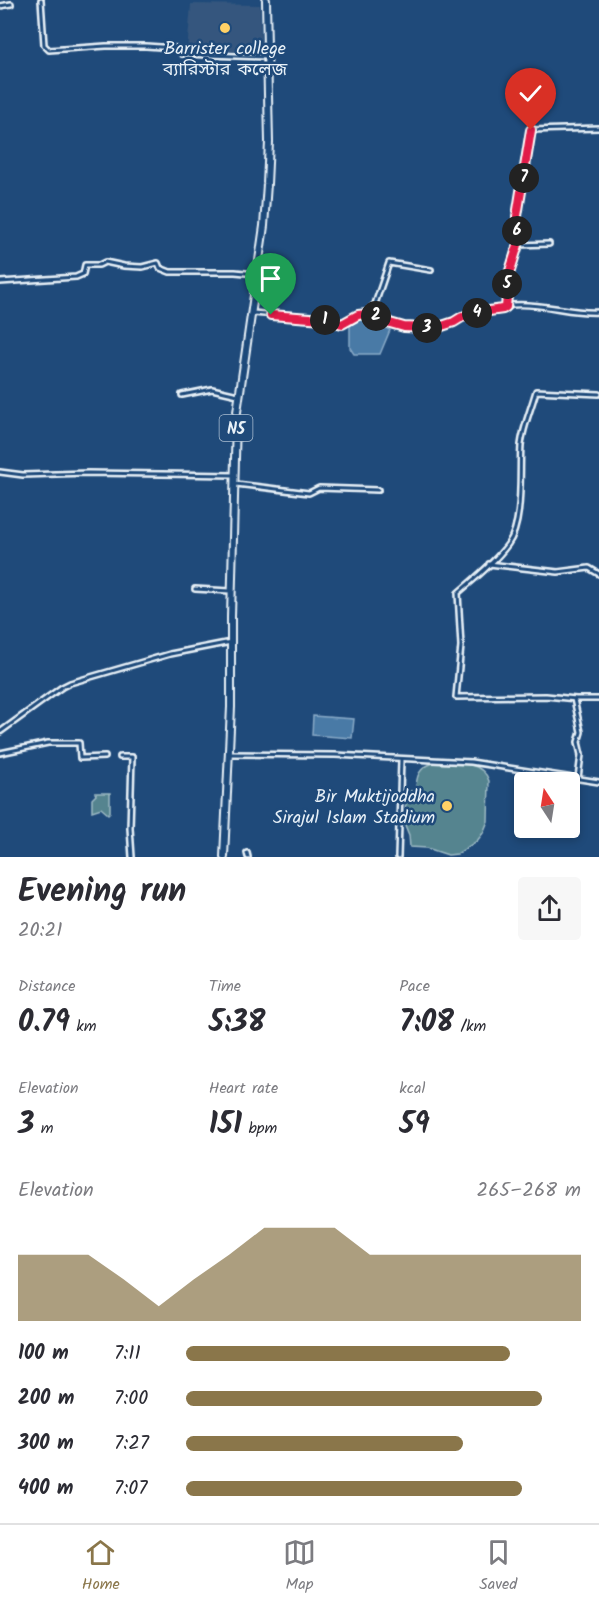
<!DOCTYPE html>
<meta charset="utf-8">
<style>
:root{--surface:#fff;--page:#f7f7f7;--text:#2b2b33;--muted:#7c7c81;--line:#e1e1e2;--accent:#8a764a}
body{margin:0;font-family:Kalam,"Noto Sans Bengali",sans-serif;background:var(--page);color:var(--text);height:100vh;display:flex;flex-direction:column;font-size:22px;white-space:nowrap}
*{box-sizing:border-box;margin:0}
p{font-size:20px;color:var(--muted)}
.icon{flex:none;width:33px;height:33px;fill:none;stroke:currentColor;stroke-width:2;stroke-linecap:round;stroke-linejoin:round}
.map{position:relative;height:857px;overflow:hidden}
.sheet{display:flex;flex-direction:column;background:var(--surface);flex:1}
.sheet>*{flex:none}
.needle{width:39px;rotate:348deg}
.tools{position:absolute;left:514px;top:772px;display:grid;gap:12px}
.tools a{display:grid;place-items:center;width:66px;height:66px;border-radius:6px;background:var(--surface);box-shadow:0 3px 9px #0003;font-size:30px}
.pin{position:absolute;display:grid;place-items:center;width:51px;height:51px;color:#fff;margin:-62px -26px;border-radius:50% 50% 50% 0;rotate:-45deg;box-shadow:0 0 6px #0007}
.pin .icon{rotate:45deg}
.km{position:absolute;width:30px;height:30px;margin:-15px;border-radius:50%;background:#222;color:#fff;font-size:16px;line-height:30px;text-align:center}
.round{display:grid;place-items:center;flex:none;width:63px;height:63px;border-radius:6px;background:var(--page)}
.head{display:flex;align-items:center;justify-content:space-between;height:102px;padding:0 18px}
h1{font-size:33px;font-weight:800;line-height:45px}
.figures{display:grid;grid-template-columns:repeat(3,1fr);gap:9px;height:102px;padding:6px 18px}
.figures div{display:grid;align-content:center}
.figures b{font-size:30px;font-weight:800}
.figures small{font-size:16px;font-weight:400}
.figures p{font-size:16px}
.chart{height:168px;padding:12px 18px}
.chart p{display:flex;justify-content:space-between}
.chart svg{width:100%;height:108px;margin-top:6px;fill:var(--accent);opacity:.7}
ul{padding:0 18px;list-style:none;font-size:20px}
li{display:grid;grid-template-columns:96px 72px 1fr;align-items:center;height:45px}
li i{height:15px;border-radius:8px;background:var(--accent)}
.tabs{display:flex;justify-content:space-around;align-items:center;height:84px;border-top:2px solid var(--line);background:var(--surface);font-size:16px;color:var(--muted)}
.tabs a{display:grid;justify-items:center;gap:3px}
.tabs .current{color:var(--accent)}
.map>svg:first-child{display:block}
</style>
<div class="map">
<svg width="599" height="857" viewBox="0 0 599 857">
<rect width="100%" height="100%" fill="#1f4a7a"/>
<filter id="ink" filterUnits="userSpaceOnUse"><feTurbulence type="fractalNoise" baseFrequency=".0167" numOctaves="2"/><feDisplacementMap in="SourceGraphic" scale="12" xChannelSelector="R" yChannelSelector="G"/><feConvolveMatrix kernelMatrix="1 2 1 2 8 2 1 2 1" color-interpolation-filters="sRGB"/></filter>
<g filter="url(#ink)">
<!-- built -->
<path fill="#34577e" d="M 191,4 L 260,5 L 261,54 L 187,52 Z"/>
<!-- green -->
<g fill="#54848f" stroke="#9ebac4" stroke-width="1.5">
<path d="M 434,763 C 454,764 482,759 489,781 L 488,821 L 483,833 L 477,841 L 457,854 L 448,855 L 427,848 L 410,847 L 409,835 L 405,825 L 406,791 L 416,791 C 416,776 419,767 434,763 Z"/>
<path d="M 95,793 L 110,793 L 110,812 L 108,814 L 101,808 L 92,811 L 92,799 L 96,795 Z"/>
</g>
<!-- water -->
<g fill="#4a7aa6" stroke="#89aac7" stroke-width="1.5">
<path d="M 360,315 L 390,330 L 380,354 L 354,354 L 350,348 L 350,326 Z"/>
<path d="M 313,716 L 354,719 L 352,738 L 312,735 Z"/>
</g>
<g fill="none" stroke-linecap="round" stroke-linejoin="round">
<!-- street casing -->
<g stroke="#e8f1f8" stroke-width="8">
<g id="street">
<path d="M 41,0 L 44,45 L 49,50 L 106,46 L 146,46 L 175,48 L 182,54 L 266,57"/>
<path d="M 0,6 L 11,4"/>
<path d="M 517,245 L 517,216 L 531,130 L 599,128"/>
<path d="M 0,282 L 76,277 L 83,274 L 85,265 L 99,265 L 105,262 L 124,266 L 142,267 L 158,263 L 160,268 L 170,272 L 235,272 L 256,274"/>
<path d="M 506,307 L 509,274 L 517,245 L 549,244"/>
<path d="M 252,313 C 275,315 298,316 320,319 C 328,320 336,324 343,323 C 352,323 358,313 368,314 C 378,315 385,321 394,324 C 406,328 421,330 434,328 C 446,327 454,320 464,316 C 475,312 488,311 500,309 C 505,309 508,306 512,305 C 542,302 571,314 599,312"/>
<path d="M 366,313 L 375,304 L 389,263 L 431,270"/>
<path d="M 599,394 L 536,391 C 531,409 523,427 521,445 C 519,472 524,522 508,544 C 494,563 475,578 458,593 L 461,646 L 456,697 L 546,696 L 576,699 L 599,699"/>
<path d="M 182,395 L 212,389 L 238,395"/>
<path d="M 0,472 L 23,475 L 88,473 L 235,475"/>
<path d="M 236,484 L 309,493 L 319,488 L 378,490"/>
<path d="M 489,564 L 558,572 L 589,568 L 599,574"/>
<path d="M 195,589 L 230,591"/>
<path d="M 574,699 L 581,732 L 578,742 L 581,755 L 578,778"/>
<path d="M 0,732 L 62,687 L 70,683 L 170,654 L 231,642"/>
<path d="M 0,753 L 48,743 L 79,743 L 80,758 L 105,757"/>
<path d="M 229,754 L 335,755 L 471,762 L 599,782"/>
<path d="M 120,757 L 132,757 L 130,828 L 132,857"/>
<path d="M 247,853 L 248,857"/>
<path d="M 398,857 L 401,760"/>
</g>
</g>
<!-- highway casing -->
<g stroke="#e8f1f8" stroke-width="10">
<path id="highway" d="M 224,857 L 231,707 L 231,617 L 236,419 L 264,226 L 267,184 L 269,142 L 266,0"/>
</g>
<!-- street -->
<use href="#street" stroke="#1f4a7a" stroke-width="3"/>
<!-- highway -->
<use href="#highway" stroke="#1f4a7a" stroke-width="6"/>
</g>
</g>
<g fill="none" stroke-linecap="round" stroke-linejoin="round" filter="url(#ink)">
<!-- route casing -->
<g stroke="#fff" stroke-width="12">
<path id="route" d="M 271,315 L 323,319 L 342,324 L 358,315 L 367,314 L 382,317 L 390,323 L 404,327 L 426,328 L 436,328 L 454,322 L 462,317 L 475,313 L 503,309 L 506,307 L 509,274 L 518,245 L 517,216 L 531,130"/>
</g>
<!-- route -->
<use href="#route" stroke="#e11d48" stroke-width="8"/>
</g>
<!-- markers -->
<g fill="#ffd166" stroke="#1f4a7a" stroke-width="2">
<circle cx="225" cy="28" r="6"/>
<circle cx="447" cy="806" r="6"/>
</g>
<g text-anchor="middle" stroke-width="5" stroke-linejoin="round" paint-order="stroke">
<!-- shield labels -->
<rect fill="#1f4a7a" stroke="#acbfd2" stroke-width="1.5" x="219.5" y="415" width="33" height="26" rx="4.5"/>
<g font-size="16" font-weight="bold" fill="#e8f1f8">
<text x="236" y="434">N5</text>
</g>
<!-- poi labels -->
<g font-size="18" fill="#e8f1f8" stroke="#1f4a7a">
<text x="225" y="54">Barrister college<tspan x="225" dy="21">ব্যারিস্টার কলেজ</tspan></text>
<text x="435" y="802" text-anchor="end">Bir Muktijoddha<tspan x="435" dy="21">Sirajul Islam Stadium</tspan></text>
</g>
</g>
</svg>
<div class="tools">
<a><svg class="needle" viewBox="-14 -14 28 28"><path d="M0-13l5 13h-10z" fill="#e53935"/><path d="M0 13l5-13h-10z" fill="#7c7c81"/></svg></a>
</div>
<div class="pin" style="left:271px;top:315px;background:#1e9e55"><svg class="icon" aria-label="arrive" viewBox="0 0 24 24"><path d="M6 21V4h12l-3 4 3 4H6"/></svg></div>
<div class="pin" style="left:531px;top:130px;background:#d93025"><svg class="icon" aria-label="check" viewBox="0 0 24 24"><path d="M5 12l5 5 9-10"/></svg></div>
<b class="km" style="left:325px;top:320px">1</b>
<b class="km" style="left:376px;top:316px">2</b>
<b class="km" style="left:427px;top:328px">3</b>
<b class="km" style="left:477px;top:313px">4</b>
<b class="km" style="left:507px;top:284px">5</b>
<b class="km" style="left:517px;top:231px">6</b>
<b class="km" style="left:524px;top:178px">7</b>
</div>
<section class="sheet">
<div class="head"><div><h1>Evening run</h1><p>20:21</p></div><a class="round"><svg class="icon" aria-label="share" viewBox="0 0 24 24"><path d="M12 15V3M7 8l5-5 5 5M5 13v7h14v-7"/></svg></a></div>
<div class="figures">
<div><p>Distance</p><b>0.79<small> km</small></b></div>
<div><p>Time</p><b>5:38</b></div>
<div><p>Pace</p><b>7:08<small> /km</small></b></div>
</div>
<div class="figures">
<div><p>Elevation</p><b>3<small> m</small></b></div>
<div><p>Heart rate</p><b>151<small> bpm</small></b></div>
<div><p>kcal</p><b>59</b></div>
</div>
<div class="chart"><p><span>Elevation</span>265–268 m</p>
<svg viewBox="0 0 160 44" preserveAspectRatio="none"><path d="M0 44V17L10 17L20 17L30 27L40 38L50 27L60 17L70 6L80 6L90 6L100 17L110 17L120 17L130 17L140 17L150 17L160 17V44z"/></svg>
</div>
<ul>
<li><b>100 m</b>7:11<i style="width:82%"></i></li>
<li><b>200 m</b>7:00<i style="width:90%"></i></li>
<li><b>300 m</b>7:27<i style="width:70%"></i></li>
<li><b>400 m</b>7:07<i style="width:85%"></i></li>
</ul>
</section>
<nav class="tabs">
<a class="current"><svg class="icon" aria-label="home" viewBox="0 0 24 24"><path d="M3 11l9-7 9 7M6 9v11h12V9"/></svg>Home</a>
<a><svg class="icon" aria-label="map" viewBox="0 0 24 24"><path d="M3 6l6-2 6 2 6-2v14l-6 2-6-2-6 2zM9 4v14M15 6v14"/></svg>Map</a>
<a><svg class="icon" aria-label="saved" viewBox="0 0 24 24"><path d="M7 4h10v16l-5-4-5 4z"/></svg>Saved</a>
</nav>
